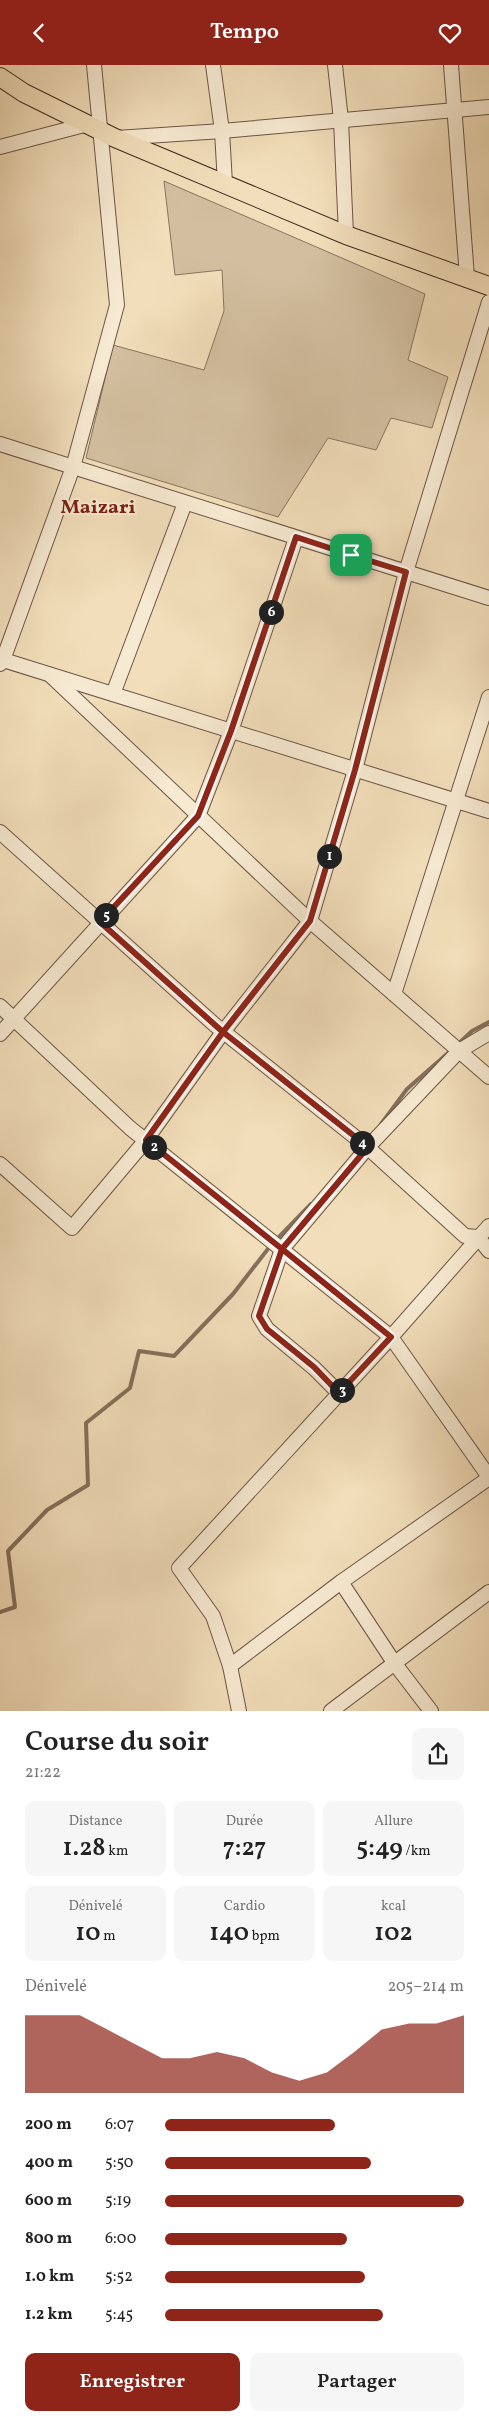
<!DOCTYPE html>
<html lang="fr">
<meta charset="utf-8">
<style>
:root{--surface:#fff;--page:#f6f6f6;--text:#222;--muted:#767676;--accent:#8f2418}
body{margin:0;font-family:Vollkorn,serif;background:var(--page);color:var(--text);height:100vh;display:flex;flex-direction:column;font-size:19px;white-space:nowrap}
*{box-sizing:border-box;margin:0}
p{font-size:16px;color:var(--muted)}
.icon{flex:none;width:28px;height:28px;fill:none;stroke:currentColor;stroke-width:2;stroke-linecap:round;stroke-linejoin:round}
.map{position:relative;height:1646px;overflow:hidden}
.panel{display:flex;flex-direction:column;background:var(--surface);flex:1}
.panel>*{flex:none}
.pin{position:absolute;display:grid;place-items:center;width:42px;height:42px;color:#fff;margin:-21px;border-radius:10px;box-shadow:0 2px 8px #0006}
.km{position:absolute;width:25px;height:25px;margin:-12px;border-radius:50%;background:#222;color:#fff;font-size:14px;line-height:25px;text-align:center}
.round{display:grid;place-items:center;flex:none;width:52px;height:52px;border-radius:10px;background:var(--page)}
.overview{display:flex;align-items:center;justify-content:space-between;height:85px;padding:0 25px}
h1{font-size:28px;font-weight:600;line-height:38px}
.figures{display:grid;grid-template-columns:repeat(3,1fr);gap:8px;height:85px;padding:5px 25px}
.figures div{display:grid;align-content:center;border-radius:10px;background:var(--page);text-align:center}
.figures b{font-size:25px;font-weight:600}
.figures small{font-size:14px;font-weight:400}
.figures p{font-size:14px}
.chart{height:140px;padding:10px 25px}
.chart p{display:flex;justify-content:space-between}
.chart svg{width:100%;height:90px;margin-top:5px;fill:var(--accent);opacity:.7}
.button{display:flex;gap:10px;margin-top:auto;padding:10px 25px}
.button a{flex:1;height:58px;border-radius:10px;background:var(--accent);color:#fff;font-size:20px;font-weight:600;line-height:58px;text-align:center}
.button a+a{background:var(--page);color:var(--text)}
ul{padding:0 25px;list-style:none;font-size:16px}
li{display:grid;grid-template-columns:80px 60px 1fr;align-items:center;height:38px}
li i{height:12px;border-radius:6px;background:var(--accent)}
header{display:flex;justify-content:space-between;align-items:center;height:65px;padding:0 25px;background:var(--accent);color:#fff;font-size:22px;font-weight:600}
.map>svg:first-child{display:block}
</style>
<header><svg class="icon" aria-label="back" viewBox="0 0 24 24"><path d="M15 5l-7 7 7 7"/></svg>Tempo<svg class="icon" aria-label="heart" viewBox="0 0 24 24"><path d="M12 20l-8-8c-3-5 5-10 8-4 3-6 11-1 8 4z"/></svg></header>
<div class="map">
<svg width="489" height="1646" viewBox="0 0 489 1646">
<rect width="100%" height="100%" fill="#f2deba"/>
<filter id="stains"><feTurbulence type="fractalNoise" baseFrequency=".004" numOctaves="4"/><feColorMatrix values="0 0 0 0 .2 0 0 0 0 .09 0 0 0 0 .02 0 0 0 .5 -.17"/></filter>
<radialGradient id="worn" r=".72"><stop offset=".6" stop-color="#630" stop-opacity="0"/><stop offset="1" stop-color="#630" stop-opacity=".3"/></radialGradient>
<!-- green -->
<path fill="#d3bfa0" stroke="#887460" d="M 164,116 L 425,229 L 408,295 L 448,312 L 432,363 L 391,353 L 376,385 L 328,373 L 278,452 L 86,393 L 113,280 L 204,305 L 224,246 L 222,205 L 175,210 Z"/>
<g fill="none" stroke-linecap="round" stroke-linejoin="round">
<!-- stream -->
<g stroke="#85705d" stroke-width="4">
<path d="M 457,980 L 472,966 L 489,957"/>
<path d="M 381,1059 L 407,1024 L 448,988"/>
<path d="M 276,1175 L 311,1139"/>
<path d="M 0,1547 L 15,1542 L 8,1486 L 47,1445 L 88,1420 L 86,1358 L 130,1323 L 139,1286 L 174,1291 L 233,1229 L 271,1180"/>
</g>
<!-- minor casing -->
<g stroke="#6b5646" stroke-width="16">
<g id="minor">
<path d="M 213,0 L 222,66 L 225,119"/>
<path d="M 335,0 L 341,55 L 346,170"/>
<path d="M 451,0 L 467,212"/>
<path d="M 116,73 L 222,66 L 489,42"/>
<path d="M 0,82 L 88,59"/>
<path d="M 0,379 L 489,533"/>
<path d="M 0,594 L 489,746"/>
<path d="M 0,599 L 3,595 L 73,402 L 117,240 L 94,0"/>
<path d="M 50,610 L 310,856 L 489,1012"/>
<path d="M 113,629 L 185,438"/>
<path d="M 0,767 L 215,960 L 365,1080 L 465,1171 L 478,1172 L 489,1186"/>
<path d="M 394,929 L 489,632"/>
<path d="M 0,941 L 130,1063 L 391,1272 L 489,1412"/>
<path d="M 0,969 L 198,751 L 231,666 L 296,473"/>
<path d="M 0,1099 L 72,1163 L 146,1075 L 223,967 L 310,856 L 355,705 L 406,507 L 489,237"/>
<path d="M 339,1328 L 314,1303 L 267,1264 L 259,1251 L 282,1184 L 368,1082 L 459,986 L 489,968"/>
<path d="M 341,1517 L 395,1599 L 431,1646"/>
<path d="M 230,1601 L 341,1517 L 489,1413"/>
<path d="M 239,1646 L 230,1601 L 213,1551 L 179,1503 L 391,1272 L 489,1161"/>
<path d="M 331,1646 L 489,1527"/>
</g>
</g>
<!-- major casing -->
<g stroke="#3e2920" stroke-width="20">
<path id="major" d="M 0,12 L 24,28 L 115,73 L 346,170 L 489,221"/>
</g>
<!-- minor -->
<use href="#minor" stroke="#f7ead2" stroke-width="14"/>
<!-- major -->
<use href="#major" stroke="#f2deba" stroke-width="18"/>
</g>
<g fill="none" stroke-linecap="round" stroke-linejoin="round">
<!-- route casing -->
<g stroke="#fff" stroke-width="10">
<path id="route" d="M 351,490 L 406,507 L 355,705 L 310,856 L 223,967 L 146,1075 L 282,1184 L 259,1251 L 267,1264 L 314,1302 L 339,1328 L 391,1272 L 282,1184 L 368,1082 L 223,967 L 215,960 L 100,857 L 198,751 L 231,666 L 296,472 L 351,490"/>
</g>
<!-- route -->
<use href="#route" stroke="#8f2418" stroke-width="6"/>
</g>
<g text-anchor="middle" stroke-width="4" stroke-linejoin="round" paint-order="stroke">
<!-- quarter labels -->
<g font-size="20" font-weight="bold" fill="#7a1f14" stroke="#f7ead2">
<text x="98" y="448">Maizari</text>
</g>
</g>
<rect width="100%" height="100%" filter="url(#stains)"/>
<rect width="100%" height="100%" fill="url(#worn)"/>
</svg>
<div class="pin" style="left:351px;top:490px;background:#1e9e55"><svg class="icon" aria-label="arrive" viewBox="0 0 24 24"><path d="M6 21V4h12l-3 4 3 4H6"/></svg></div>
<b class="km" style="left:329px;top:791px">1</b>
<b class="km" style="left:154px;top:1082px">2</b>
<b class="km" style="left:342px;top:1325px">3</b>
<b class="km" style="left:362px;top:1078px">4</b>
<b class="km" style="left:106px;top:850px">5</b>
<b class="km" style="left:271px;top:547px">6</b>
</div>
<section class="panel">
<div class="overview"><div><h1>Course du soir</h1><p>21:22</p></div><a class="round"><svg class="icon" aria-label="share" viewBox="0 0 24 24"><path d="M12 15V3M7 8l5-5 5 5M5 13v7h14v-7"/></svg></a></div>
<div class="figures">
<div><p>Distance</p><b>1.28<small> km</small></b></div>
<div><p>Durée</p><b>7:27</b></div>
<div><p>Allure</p><b>5:49<small> /km</small></b></div>
</div>
<div class="figures">
<div><p>Dénivelé</p><b>10<small> m</small></b></div>
<div><p>Cardio</p><b>140<small> bpm</small></b></div>
<div><p>kcal</p><b>102</b></div>
</div>
<div class="chart"><p><span>Dénivelé</span>205–214 m</p>
<svg viewBox="0 0 160 44" preserveAspectRatio="none"><path d="M0 44V6L10 6L20 6L30 13L40 20L50 27L60 27L70 24L80 27L90 34L100 38L110 34L120 24L130 13L140 10L150 10L160 6V44z"/></svg>
</div>
<ul>
<li><b>200 m</b>6:07<i style="width:57%"></i></li>
<li><b>400 m</b>5:50<i style="width:69%"></i></li>
<li><b>600 m</b>5:19<i style="width:100%"></i></li>
<li><b>800 m</b>6:00<i style="width:61%"></i></li>
<li><b>1.0 km</b>5:52<i style="width:67%"></i></li>
<li><b>1.2 km</b>5:45<i style="width:73%"></i></li>
</ul>
<div class="button"><a>Enregistrer</a><a>Partager</a></div>
</section>
